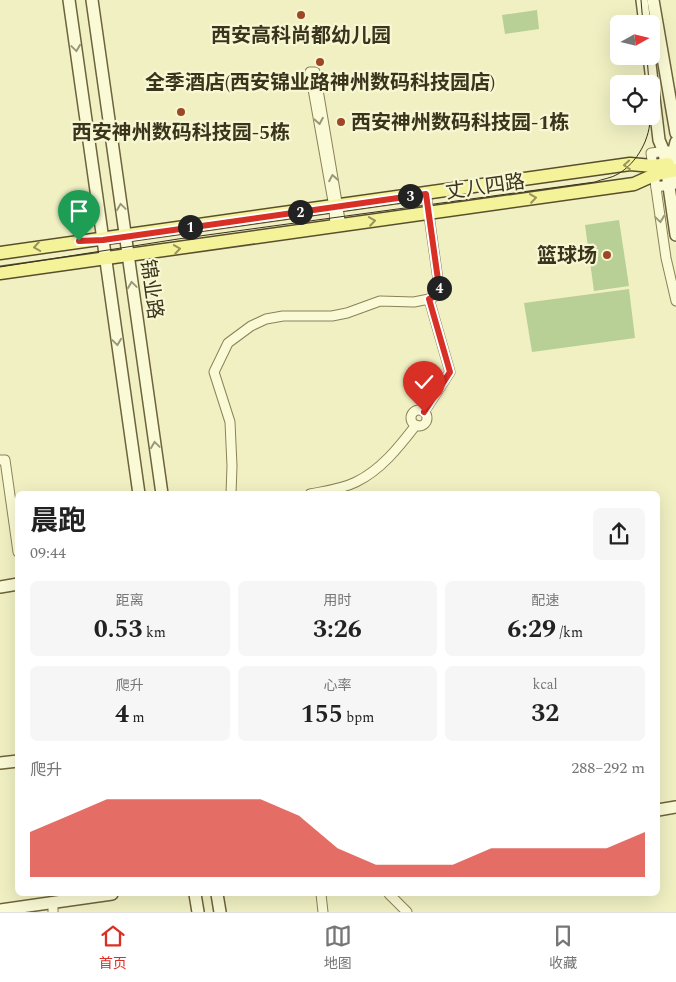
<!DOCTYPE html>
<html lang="zh">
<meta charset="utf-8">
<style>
:root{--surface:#fff;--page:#f6f6f6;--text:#222;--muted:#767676;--line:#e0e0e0;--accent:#d93025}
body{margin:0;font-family:Spectral,"Noto Sans SC",serif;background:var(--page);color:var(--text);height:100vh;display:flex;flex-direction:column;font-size:19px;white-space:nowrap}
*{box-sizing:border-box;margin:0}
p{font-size:16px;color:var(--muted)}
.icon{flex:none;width:28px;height:28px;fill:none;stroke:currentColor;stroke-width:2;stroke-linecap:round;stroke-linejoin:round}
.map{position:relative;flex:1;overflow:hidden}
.drawer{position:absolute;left:15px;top:491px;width:645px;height:405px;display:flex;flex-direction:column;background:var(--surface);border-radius:8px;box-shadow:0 5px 20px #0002}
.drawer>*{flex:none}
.needle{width:32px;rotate:82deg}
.tools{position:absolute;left:610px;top:15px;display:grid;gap:10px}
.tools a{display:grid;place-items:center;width:50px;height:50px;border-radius:8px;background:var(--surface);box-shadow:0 5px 20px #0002;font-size:25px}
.pin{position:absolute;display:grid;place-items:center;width:42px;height:42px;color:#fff;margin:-51px -21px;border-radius:50% 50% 50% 0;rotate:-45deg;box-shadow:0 0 5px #0007}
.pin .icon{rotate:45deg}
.km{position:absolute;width:25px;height:25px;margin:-12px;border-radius:50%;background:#222;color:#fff;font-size:14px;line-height:25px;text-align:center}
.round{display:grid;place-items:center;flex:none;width:52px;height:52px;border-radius:8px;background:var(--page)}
.summary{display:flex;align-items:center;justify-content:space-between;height:85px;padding:0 15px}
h1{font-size:28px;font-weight:700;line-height:38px}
.stats{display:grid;grid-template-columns:repeat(3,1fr);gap:8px;height:85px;padding:5px 15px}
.stats div{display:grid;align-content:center;border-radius:8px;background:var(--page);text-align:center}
.stats b{font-size:25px;font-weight:700}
.stats small{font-size:14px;font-weight:400}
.stats p{font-size:14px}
.chart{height:140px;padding:10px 15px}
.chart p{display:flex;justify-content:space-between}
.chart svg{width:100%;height:90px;margin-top:5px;fill:var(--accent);opacity:.7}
.tab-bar{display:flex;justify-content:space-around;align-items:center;height:70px;border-top:1px solid var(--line);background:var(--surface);font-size:14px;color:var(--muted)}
.tab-bar a{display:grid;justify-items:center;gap:2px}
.tab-bar .on{color:var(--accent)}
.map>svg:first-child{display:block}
</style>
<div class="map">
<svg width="676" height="912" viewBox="0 0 676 912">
<rect width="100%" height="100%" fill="#f0f0c3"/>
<!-- green -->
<g fill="#b8cf96">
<path d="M 537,10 L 539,29 L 505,34 L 502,15 Z"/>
<path d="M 619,220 L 629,286 L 594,291 L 585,225 Z"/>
<path d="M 629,289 L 635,338 L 532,352 L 524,303 Z"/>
</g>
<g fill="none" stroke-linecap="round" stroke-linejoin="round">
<!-- street casing -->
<g stroke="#8b8258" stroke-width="11">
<g id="street">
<path d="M 668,151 L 651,153 L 666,258 L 676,301"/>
<path d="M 656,187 L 676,184"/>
<path d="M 335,227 L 334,207 L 310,72 L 315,72 L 341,226"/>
<circle cx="419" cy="418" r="8"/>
<path d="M 424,412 L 450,372 L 429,299"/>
<path d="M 0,460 L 5,460 L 18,552"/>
<path d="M 231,494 L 232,466 L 230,422 L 214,372 L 228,343 L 251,326 L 266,319 L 283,316 L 332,316 L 347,313 L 380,301 L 414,302 L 429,299 L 440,294 L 426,194"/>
<path d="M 310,494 C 325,491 342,489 356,482 C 381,470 399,447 416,425"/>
<path d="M 321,894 L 323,912"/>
<path d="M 389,894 L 407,912"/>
<path d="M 53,912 L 53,902"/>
</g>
</g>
<!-- secondary casing -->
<g stroke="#6d633c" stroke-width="14">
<g id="secondary">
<path d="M 69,0 L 139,494"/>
<path d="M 92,0 L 162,494"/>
<path d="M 642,0 L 645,24"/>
<path d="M 653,0 L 676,133"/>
<path d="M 649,56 L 659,140 L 664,152 L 676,235"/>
<path d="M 676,142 L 674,150 L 676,175"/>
<path d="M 0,587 L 18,584"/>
<path d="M 0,763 L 18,761"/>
<path d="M 658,810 L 676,807"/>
<path d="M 195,894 L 198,912"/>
<path d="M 217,894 L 220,912"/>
<path d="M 0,910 L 112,894"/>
</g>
</g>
<!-- primary casing -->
<g stroke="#594e2d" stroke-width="15">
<g id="primary">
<path d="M 0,253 L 630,164 L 653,166 L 668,164"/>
<path d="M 0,273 L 634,184 L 654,175 L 676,170"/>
</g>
</g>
<!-- street -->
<use href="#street" stroke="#fafad6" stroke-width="9"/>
<!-- secondary -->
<use href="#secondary" stroke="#fafad6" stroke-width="11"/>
<!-- primary -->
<use href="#primary" stroke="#f5f399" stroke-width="12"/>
<!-- tram -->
<g stroke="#3a341d" stroke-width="1">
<path d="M 641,0 L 643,24"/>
<path d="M 647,56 L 649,84"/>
<path d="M 0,267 L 178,239 L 595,182 C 602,179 612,178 618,174 C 637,163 651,138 650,116"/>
</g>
</g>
<!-- one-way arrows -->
<defs><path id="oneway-chevron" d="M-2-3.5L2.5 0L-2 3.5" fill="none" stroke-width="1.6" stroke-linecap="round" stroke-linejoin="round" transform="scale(1.25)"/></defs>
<g stroke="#9a977a">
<use href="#oneway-chevron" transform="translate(76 48) rotate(82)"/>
<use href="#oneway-chevron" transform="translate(319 121) rotate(80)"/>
<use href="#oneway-chevron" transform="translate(333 178) rotate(-100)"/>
<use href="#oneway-chevron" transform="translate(121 207) rotate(-98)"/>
<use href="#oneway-chevron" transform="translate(660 219) rotate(82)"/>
<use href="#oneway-chevron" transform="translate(132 285) rotate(-98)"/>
<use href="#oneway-chevron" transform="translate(117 342) rotate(82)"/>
<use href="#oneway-chevron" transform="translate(155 445) rotate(-98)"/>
</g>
<g stroke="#98945b">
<use href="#oneway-chevron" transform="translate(627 165) rotate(176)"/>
<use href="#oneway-chevron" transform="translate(533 198) rotate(-8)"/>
<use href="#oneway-chevron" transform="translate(372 221) rotate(-8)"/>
<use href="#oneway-chevron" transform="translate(37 247) rotate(171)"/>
<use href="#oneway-chevron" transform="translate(177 249) rotate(-8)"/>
</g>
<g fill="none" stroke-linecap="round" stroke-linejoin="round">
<!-- route casing -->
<g stroke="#fff" stroke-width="10">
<path id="route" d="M 79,241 L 103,240 L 426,194 L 440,294 L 429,299 L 450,372 L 424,412"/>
</g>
<!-- route -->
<use href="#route" stroke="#d93025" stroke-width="6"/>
</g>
<!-- markers -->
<g fill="#9e4725" stroke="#f7f7d3" stroke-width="2">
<circle cx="301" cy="15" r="5"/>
<circle cx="320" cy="62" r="5"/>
<circle cx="181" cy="112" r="5"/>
<circle cx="341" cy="122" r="5"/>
<circle cx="607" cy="255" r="5"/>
</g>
<g text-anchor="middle" stroke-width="4.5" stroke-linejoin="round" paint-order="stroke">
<!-- poi labels -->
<g font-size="20" font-weight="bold" fill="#3a341d" stroke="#f7f7d3">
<text x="301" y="42">西安高科尚都幼儿园</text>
<text x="320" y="89">全季酒店(西安锦业路神州数码科技园店)</text>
<text x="351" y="129" text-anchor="start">西安神州数码科技园-1栋</text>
<text x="181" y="139">西安神州数码科技园-5栋</text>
<text x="597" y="262" text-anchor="end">篮球场</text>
</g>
<!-- street labels -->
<g font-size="20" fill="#3a341d" stroke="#f7f7d3">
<text transform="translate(485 186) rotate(-8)" y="7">丈八四路</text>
<text transform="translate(152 289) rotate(82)" y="7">锦业路</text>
</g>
</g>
</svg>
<div class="tools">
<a><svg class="needle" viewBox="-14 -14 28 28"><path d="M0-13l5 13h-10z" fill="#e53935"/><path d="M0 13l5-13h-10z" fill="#767676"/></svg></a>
<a><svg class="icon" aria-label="locate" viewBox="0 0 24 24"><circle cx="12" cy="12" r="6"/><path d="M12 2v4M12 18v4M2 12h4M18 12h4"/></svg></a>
</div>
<div class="pin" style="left:79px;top:241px;background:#1e9e55"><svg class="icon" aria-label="arrive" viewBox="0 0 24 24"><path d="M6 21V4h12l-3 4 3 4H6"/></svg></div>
<div class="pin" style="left:424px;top:412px;background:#d93025"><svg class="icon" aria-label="check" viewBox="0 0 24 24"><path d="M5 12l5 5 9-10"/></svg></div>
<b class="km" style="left:190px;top:227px">1</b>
<b class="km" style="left:300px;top:212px">2</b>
<b class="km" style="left:410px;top:196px">3</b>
<b class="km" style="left:439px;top:288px">4</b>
<section class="drawer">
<div class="summary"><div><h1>晨跑</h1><p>09:44</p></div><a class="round"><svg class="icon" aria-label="share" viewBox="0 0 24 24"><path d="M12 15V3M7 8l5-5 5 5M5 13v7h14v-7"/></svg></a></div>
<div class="stats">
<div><p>距离</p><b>0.53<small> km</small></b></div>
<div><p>用时</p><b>3:26</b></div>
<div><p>配速</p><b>6:29<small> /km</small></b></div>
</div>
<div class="stats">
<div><p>爬升</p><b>4<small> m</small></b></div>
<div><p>心率</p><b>155<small> bpm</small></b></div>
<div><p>kcal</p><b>32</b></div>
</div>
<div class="chart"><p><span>爬升</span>288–292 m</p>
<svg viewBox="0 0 160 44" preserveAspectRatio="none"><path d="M0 44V22L10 14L20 6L30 6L40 6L50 6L60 6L70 14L80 30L90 38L100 38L110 38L120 30L130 30L140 30L150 30L160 22V44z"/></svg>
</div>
</section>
</div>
<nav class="tab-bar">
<a class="on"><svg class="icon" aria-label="home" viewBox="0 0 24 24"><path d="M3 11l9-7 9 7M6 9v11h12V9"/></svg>首页</a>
<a><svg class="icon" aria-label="map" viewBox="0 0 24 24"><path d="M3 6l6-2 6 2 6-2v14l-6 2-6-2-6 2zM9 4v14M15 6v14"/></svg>地图</a>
<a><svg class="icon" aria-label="saved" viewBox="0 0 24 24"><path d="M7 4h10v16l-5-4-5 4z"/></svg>收藏</a>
</nav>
